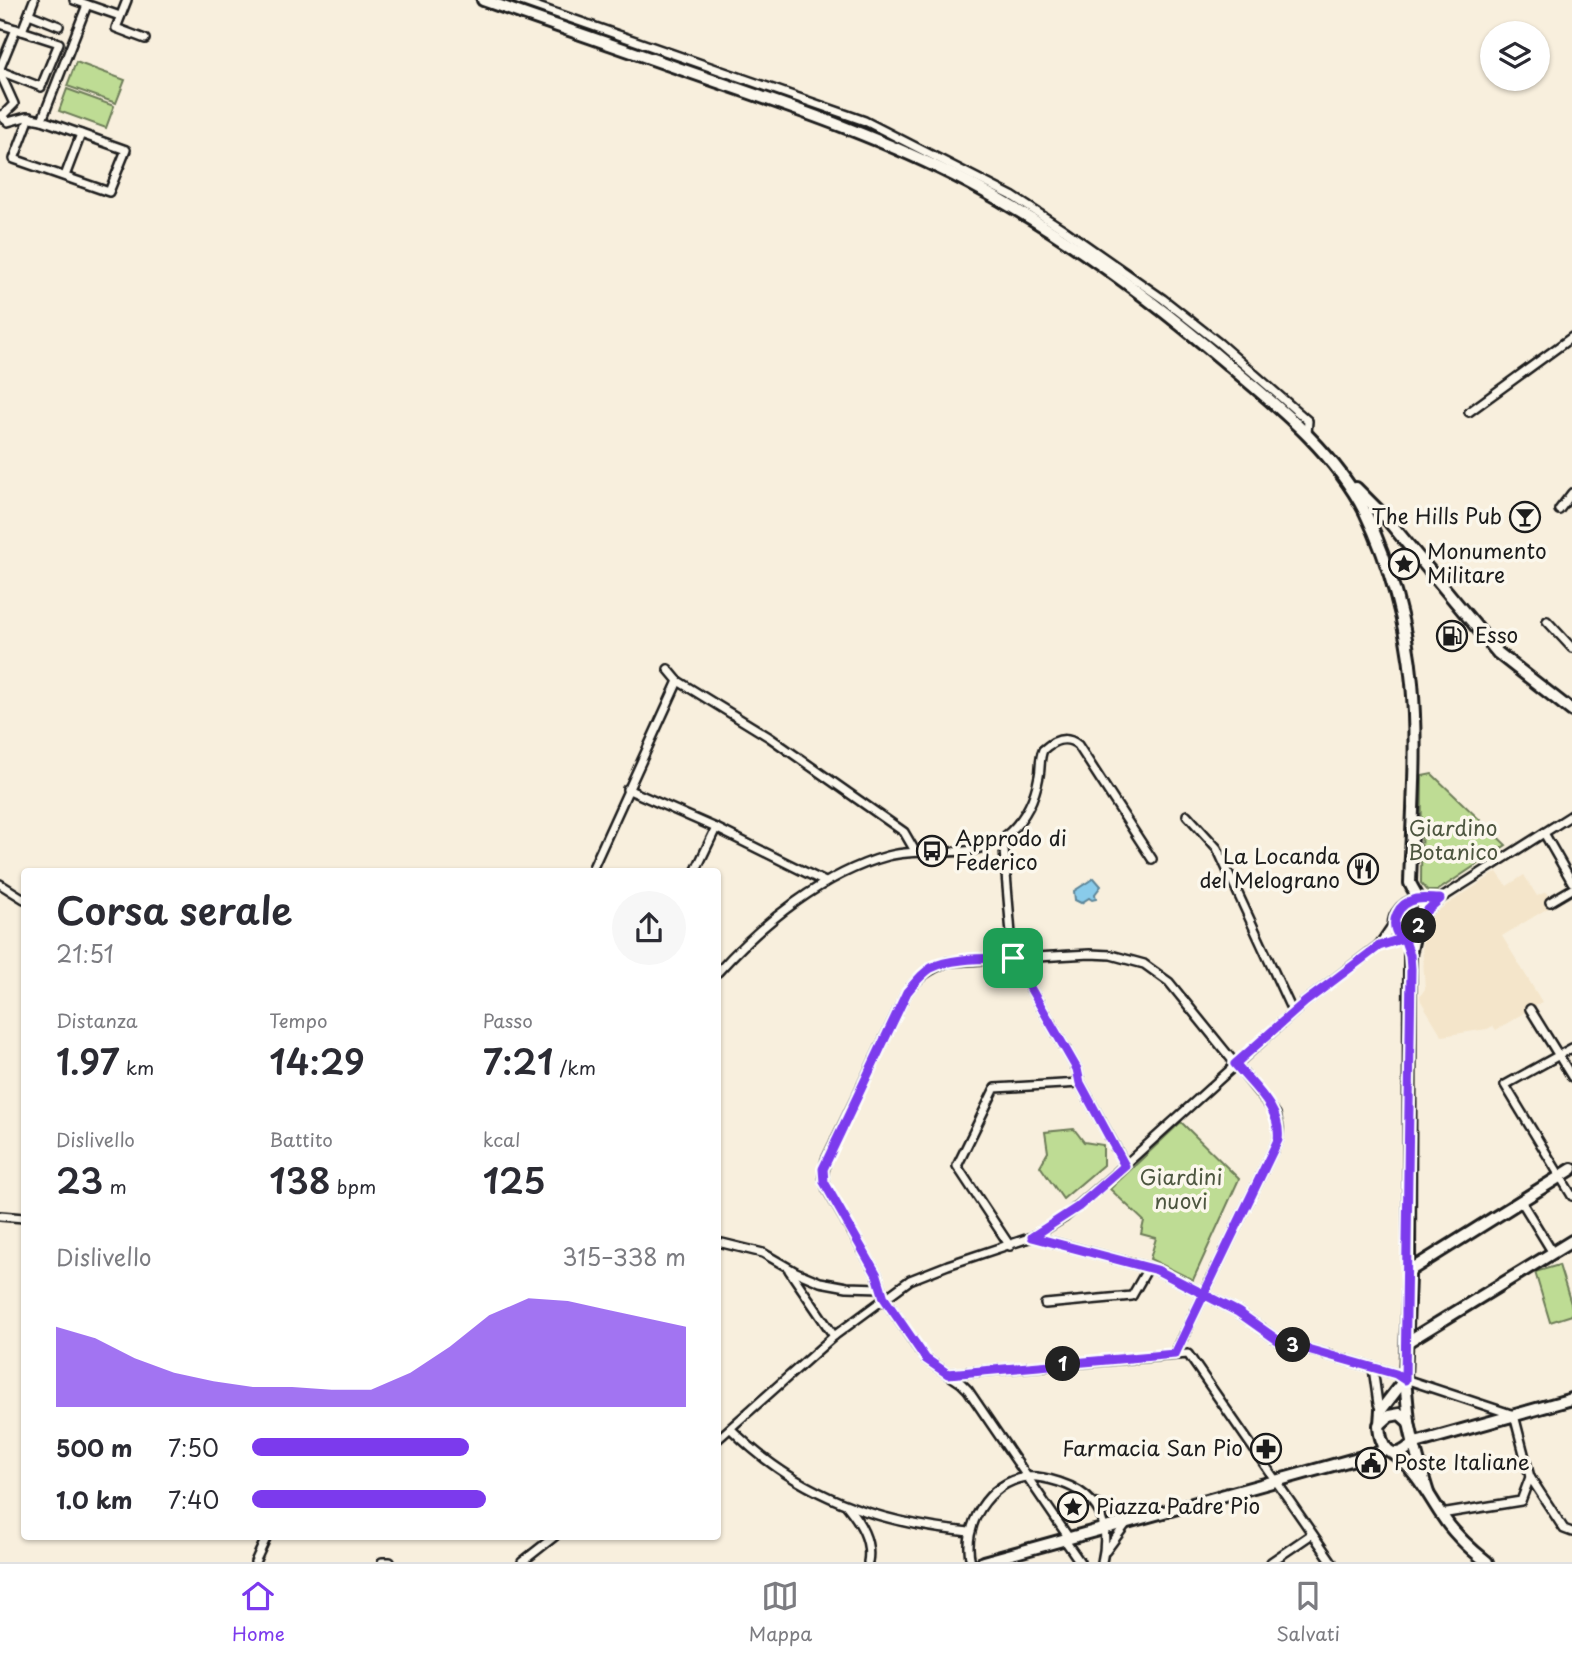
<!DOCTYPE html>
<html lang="it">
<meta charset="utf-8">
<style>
:root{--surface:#fff;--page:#f7f7f7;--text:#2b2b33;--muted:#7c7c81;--line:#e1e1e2;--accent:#7c3aed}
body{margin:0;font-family:"Playpen Sans",sans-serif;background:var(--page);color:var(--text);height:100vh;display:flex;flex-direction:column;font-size:26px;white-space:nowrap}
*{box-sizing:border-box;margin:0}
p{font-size:23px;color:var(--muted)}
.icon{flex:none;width:38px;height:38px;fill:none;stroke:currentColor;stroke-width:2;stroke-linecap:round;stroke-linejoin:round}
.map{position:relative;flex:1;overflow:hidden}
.drawer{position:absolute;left:21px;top:868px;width:700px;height:672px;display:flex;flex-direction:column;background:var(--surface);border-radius:7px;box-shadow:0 2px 5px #0004}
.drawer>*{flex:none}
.fabs{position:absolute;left:1480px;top:21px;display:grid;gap:14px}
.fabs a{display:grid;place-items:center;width:70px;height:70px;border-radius:50%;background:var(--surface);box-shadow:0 2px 5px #0004;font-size:35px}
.pin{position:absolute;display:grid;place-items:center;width:60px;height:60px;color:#fff;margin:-30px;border-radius:14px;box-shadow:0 4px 10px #0006}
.km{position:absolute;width:35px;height:35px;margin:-18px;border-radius:50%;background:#222;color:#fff;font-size:19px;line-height:35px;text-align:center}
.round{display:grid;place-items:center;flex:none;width:74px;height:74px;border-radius:37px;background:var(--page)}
.head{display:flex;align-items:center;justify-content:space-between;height:119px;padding:0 35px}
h1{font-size:38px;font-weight:600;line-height:52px}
.stats{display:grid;grid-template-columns:repeat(3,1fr);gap:10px;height:119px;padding:7px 35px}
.stats div{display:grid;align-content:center}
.stats b{font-size:35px;font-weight:600}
.stats small{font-size:19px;font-weight:400}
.stats p{font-size:19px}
.chart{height:196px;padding:14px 35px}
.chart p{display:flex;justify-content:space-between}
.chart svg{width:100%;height:126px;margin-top:7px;fill:var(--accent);opacity:.7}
ul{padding:0 35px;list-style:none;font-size:23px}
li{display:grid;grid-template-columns:112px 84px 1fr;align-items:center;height:52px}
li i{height:18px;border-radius:9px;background:var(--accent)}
.dock{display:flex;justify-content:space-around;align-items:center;height:98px;border-top:2px solid var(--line);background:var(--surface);font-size:19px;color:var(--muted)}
.dock a{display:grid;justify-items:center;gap:4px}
.dock .on{color:var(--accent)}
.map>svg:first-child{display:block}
</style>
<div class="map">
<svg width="1572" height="1562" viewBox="0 0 1572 1562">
<rect width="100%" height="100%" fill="#f8efdd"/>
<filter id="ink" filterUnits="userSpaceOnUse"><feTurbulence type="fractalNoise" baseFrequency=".0143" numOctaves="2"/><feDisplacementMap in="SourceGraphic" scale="14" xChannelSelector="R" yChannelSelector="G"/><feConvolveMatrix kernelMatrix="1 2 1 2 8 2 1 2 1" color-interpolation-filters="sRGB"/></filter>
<g filter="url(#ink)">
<!-- built -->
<path fill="#f4e5ca" d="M 1497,872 L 1507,886 L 1524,875 L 1537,896 L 1546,892 L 1553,905 L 1502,936 L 1542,1002 L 1496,1030 L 1493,1026 L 1487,1029 L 1442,1036 L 1421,1001 L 1420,996 L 1425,989 L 1422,945 L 1428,917 Z"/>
<!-- green -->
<g fill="#bedc94" stroke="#6d7c58" stroke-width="2">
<path d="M 76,62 L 125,80 L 116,103 L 67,86 Z"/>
<path d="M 67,89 L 114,106 L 106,128 L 59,111 Z"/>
<path d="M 1432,774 L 1506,845 L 1437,891 L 1428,891 L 1421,883 L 1422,776 Z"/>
<path d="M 1181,1122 L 1239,1179 L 1193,1280 L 1150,1259 L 1156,1238 L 1141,1234 L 1144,1221 L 1110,1189 Z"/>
<path d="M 1074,1129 L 1084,1142 L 1103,1145 L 1103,1165 L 1063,1199 L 1040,1166 L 1048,1152 L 1045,1132 Z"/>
<path d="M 1559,1265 L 1572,1307 L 1572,1315 L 1550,1322 L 1535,1272 Z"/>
</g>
<!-- water -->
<path fill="#89cbea" stroke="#5d8598" stroke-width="2" d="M 1094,878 L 1101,886 L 1095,894 L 1096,899 L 1092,900 L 1089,898 L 1081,903 L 1075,900 L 1074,891 Z"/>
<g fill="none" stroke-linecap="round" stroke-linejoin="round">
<!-- street casing -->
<g stroke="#1c1c1c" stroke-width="12">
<g id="street">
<path d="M 74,0 L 120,16"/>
<path d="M 127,0 L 116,28 L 145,39"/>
<path d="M 518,0 L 865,121 L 1012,196 L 1063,229 L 1163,299 L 1219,343 L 1308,421 L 1307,434"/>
<path d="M 29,14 L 59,26"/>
<path d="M 0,24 L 59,43 L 41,87 L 0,71"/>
<path d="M 22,31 L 34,0"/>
<path d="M 0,68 L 16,29"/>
<path d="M 0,73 L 14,104 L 2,116"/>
<path d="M 0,115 L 8,122 L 26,117 L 42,120 L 87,5"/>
<path d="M 30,117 L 14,159 L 109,192 L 126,150 L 42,120"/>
<path d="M 65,176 L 81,134"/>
<path d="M 1469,412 L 1572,337"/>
<path d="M 1559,510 L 1572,493"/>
<path d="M 1547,621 L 1572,648"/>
<path d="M 668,669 L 678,681 L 769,737 L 904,832 L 915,851"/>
<path d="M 627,789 L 716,828 L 825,882"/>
<path d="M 1187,815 L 1217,848 L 1293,1013"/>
<path d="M 1544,833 L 1572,882"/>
<path d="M 1003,838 L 1013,958 L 1077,1069 L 1080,1083 L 1125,1165"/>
<path d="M 591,872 L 678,681"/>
<path d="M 695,872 L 716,828"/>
<path d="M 0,884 L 24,899"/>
<path d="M 1550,902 L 1572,889"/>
<path d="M 1423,914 L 1440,899 L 1572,815"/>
<path d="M 1379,945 L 1394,923"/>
<path d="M 718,972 C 761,924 824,873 888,856 C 929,845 976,864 1010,832 C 1026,817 1035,798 1039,776 C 1041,767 1039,759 1043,750 C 1054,740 1066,735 1078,745 L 1152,859"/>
<path d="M 1530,1009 L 1572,1077"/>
<path d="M 1572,1048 L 1505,1085 L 1572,1196"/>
<path d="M 1521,1201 L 1553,1253"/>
<path d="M 0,1216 L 24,1218"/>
<path d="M 1033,1237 L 1157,1270 L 1238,1312 L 1279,1341 L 1396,1374 L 1405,1379 L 1514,1415 L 1530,1477 L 1564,1529 L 1572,1532"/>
<path d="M 718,1242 L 763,1253 L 796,1272 L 820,1282 L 847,1287 L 881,1288"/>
<path d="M 1010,1246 L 957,1166 L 995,1088 L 1080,1083"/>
<path d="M 789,1270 L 834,1336"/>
<path d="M 1045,1304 L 1132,1296 L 1148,1268"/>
<path d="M 1373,1368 L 1378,1404 L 1381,1410"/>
<path d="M 949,1374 L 1188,1354 L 1332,1562"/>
<path d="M 731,1429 C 798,1496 877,1523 969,1532"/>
<path d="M 718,1439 L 834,1336 L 910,1280 L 948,1265 L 1032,1237 L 1065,1217 L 1125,1165 L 1305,1002 L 1379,945 L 1400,938"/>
<path d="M 1097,1504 L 1134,1519"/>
<path d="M 847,1506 C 860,1522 872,1541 868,1562"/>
<path d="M 1441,1514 L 1521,1501 L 1530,1477"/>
<path d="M 1069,1538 L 968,1390 L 961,1383 L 926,1359 L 915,1344 L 884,1298 L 877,1275 L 827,1189 L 823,1177 L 826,1160 L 907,992 C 919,977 929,969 948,962 L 1090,954 L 1111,955 L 1144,964 L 1169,982 L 1276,1114 L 1279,1128 L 1278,1140 L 1175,1354"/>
<path d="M 1064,1539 L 1080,1562"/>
<path d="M 1106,1551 L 1126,1524"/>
<path d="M 255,1562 L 267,1536"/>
<path d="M 382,1562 L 390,1562"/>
<path d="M 522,1562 L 555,1536"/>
<path d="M 971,1562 C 961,1527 989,1481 1027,1477 C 1038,1476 1049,1479 1059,1482 C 1099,1495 1111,1522 1102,1562"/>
<path d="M 1271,1562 L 1312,1534"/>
</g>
</g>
<!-- secondary casing -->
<g stroke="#1c1c1c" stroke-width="16">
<g id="secondary">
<path d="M 483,0 C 561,27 640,55 718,82 C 803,111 889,141 969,183 C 1058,230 1149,297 1225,362 C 1277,406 1334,451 1365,512 C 1390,564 1407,626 1412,683 C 1418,749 1412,817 1410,883 C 1413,890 1418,896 1421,903 C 1427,919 1417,936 1400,938 C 1386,920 1401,904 1419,899"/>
<path d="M 1356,488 L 1386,518 L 1498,653 L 1572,711"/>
<path d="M 1409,1271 L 1572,1169"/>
<path d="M 1407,1342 L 1572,1241"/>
<path d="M 1409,1422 L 1405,1379 L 1409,1276 L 1410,955 L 1415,932"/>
<path d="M 1380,1424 L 1381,1410 L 1405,1379"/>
<path d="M 1393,1453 C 1415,1469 1426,1491 1441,1514 C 1453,1533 1469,1548 1487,1562"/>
<path d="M 1428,1493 C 1420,1467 1414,1449 1409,1422 L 1400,1414 L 1389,1416 L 1379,1425 C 1380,1446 1392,1465 1412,1444 L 1572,1399"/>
<path d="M 983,1562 L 1380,1452 L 1385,1448"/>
</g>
</g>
<!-- street -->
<use href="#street" stroke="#fbf7ec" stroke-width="7"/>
<!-- secondary -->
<use href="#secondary" stroke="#fbf7ec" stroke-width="10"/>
</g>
</g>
<g fill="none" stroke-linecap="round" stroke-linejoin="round" filter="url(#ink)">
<!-- route casing -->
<g stroke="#fff" stroke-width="14">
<path id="route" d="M 1013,958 C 990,959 951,957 931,968 C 921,974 914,984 907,992 L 823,1169 L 824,1182 L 877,1275 L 884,1298 L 926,1359 L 948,1374 L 1175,1354 L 1278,1140 C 1282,1109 1254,1087 1235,1064 L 1305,1002 L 1379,946 L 1410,936 L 1415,932 L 1423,914 L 1440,899 C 1432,899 1424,898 1417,899 C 1398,903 1388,922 1400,938 L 1404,938 L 1410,955 L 1411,969 L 1405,1380 L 1396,1374 L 1279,1341 L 1238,1312 L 1157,1270 L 1032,1237 L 1078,1207 L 1125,1166 L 1080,1083 L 1077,1069 L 1013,958"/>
</g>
<!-- route -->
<use href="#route" stroke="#7c3aed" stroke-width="9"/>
</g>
<!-- icons -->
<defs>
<g id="bar-ring" transform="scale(1.575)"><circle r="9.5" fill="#fbf7ec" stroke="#1c1c1c" stroke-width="1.5"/><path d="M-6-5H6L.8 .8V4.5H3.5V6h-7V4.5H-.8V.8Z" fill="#1c1c1c"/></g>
<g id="sight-ring" transform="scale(1.575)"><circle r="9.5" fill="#fbf7ec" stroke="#1c1c1c" stroke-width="1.5"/><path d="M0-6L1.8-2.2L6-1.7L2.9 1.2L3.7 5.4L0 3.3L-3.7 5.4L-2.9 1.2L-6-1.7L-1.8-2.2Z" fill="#1c1c1c"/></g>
<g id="fuel-ring" transform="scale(1.575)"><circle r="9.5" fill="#fbf7ec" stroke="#1c1c1c" stroke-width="1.5"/><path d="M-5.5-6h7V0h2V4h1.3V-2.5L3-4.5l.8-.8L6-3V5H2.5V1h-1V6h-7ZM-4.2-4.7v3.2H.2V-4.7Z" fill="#1c1c1c"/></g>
<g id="bus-ring" transform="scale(1.575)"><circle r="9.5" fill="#fbf7ec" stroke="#1c1c1c" stroke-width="1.5"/><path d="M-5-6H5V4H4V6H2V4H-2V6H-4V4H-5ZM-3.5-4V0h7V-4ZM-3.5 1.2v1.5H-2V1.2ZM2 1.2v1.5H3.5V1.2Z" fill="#1c1c1c"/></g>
<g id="restaurant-ring" transform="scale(1.575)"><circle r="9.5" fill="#fbf7ec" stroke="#1c1c1c" stroke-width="1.5"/><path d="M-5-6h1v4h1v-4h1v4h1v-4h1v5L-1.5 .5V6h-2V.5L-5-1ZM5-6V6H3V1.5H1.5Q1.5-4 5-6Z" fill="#1c1c1c"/></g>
<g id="pharmacy-ring" transform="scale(1.575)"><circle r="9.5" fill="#fbf7ec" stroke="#1c1c1c" stroke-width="1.5"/><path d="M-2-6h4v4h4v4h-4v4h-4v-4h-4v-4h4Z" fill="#1c1c1c"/></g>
<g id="civic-ring" transform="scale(1.575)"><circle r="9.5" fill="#fbf7ec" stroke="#1c1c1c" stroke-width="1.5"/><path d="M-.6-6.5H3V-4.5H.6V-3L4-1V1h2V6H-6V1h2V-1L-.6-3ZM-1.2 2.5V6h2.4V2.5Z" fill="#1c1c1c"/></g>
</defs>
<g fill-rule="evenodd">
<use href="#bar-ring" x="1525" y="517"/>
<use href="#sight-ring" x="1404" y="564"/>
<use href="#fuel-ring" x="1452" y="636"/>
<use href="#bus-ring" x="932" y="851"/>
<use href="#restaurant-ring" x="1363" y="869"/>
<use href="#pharmacy-ring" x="1266" y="1449"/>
<use href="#civic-ring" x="1371" y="1463"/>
<use href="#sight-ring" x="1073" y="1507"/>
</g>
<g text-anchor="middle" stroke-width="7" stroke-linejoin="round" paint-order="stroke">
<!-- poi labels -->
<g font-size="21" fill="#1c1c1c" stroke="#fbf7ec" text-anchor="start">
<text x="1502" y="524" text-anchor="end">The Hills Pub</text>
<text x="1427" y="559">Monumento<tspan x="1427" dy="24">Militare</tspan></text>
<text x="1475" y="643">Esso</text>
<text x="955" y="846">Approdo di<tspan x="955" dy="24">Federico</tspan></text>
<text x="1340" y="864" text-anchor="end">La Locanda<tspan x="1340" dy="24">del Melograno</tspan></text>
<text x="1243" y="1456" text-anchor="end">Farmacia San Pio</text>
<text x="1394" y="1470">Poste Italiane</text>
<text x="1096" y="1514">Piazza Padre Pio</text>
</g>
<!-- park labels -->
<g font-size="21" fill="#4d5640" stroke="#fbf7ec">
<text x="1453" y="836">Giardino<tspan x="1453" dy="24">Botanico</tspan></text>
<text x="1181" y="1185">Giardini<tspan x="1181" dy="24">nuovi</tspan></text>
</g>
</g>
</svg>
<div class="fabs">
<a><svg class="icon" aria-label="layers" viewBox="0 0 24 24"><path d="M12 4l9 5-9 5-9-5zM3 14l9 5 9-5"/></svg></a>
</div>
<div class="pin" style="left:1013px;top:958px;background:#1e9e55"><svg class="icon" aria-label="arrive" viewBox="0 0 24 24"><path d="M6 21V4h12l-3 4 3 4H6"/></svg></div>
<b class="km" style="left:1063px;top:1364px">1</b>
<b class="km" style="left:1419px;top:926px">2</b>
<b class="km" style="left:1293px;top:1345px">3</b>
<section class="drawer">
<div class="head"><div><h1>Corsa serale</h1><p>21:51</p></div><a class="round"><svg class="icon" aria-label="share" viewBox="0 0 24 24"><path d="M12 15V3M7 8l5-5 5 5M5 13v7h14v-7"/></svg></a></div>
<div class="stats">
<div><p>Distanza</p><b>1.97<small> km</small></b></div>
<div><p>Tempo</p><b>14:29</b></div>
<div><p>Passo</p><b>7:21<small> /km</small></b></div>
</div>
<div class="stats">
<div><p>Dislivello</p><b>23<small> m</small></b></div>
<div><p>Battito</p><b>138<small> bpm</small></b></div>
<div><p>kcal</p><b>125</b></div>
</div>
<div class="chart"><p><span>Dislivello</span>315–338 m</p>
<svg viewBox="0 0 160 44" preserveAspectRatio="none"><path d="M0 44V16L10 20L20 27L30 32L40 35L50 37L60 37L70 38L80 38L90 32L100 23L110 12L120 6L130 7L140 10L150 13L160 16V44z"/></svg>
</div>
<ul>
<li><b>500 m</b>7:50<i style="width:50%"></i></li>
<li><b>1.0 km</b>7:40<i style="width:54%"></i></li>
</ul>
</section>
</div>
<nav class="dock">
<a class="on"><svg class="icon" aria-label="home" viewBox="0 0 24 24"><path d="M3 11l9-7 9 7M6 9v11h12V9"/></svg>Home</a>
<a><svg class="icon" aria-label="map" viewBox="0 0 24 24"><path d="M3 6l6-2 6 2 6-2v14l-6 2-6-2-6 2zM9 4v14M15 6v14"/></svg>Mappa</a>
<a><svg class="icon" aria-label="saved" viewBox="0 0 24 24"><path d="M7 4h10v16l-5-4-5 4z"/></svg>Salvati</a>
</nav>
